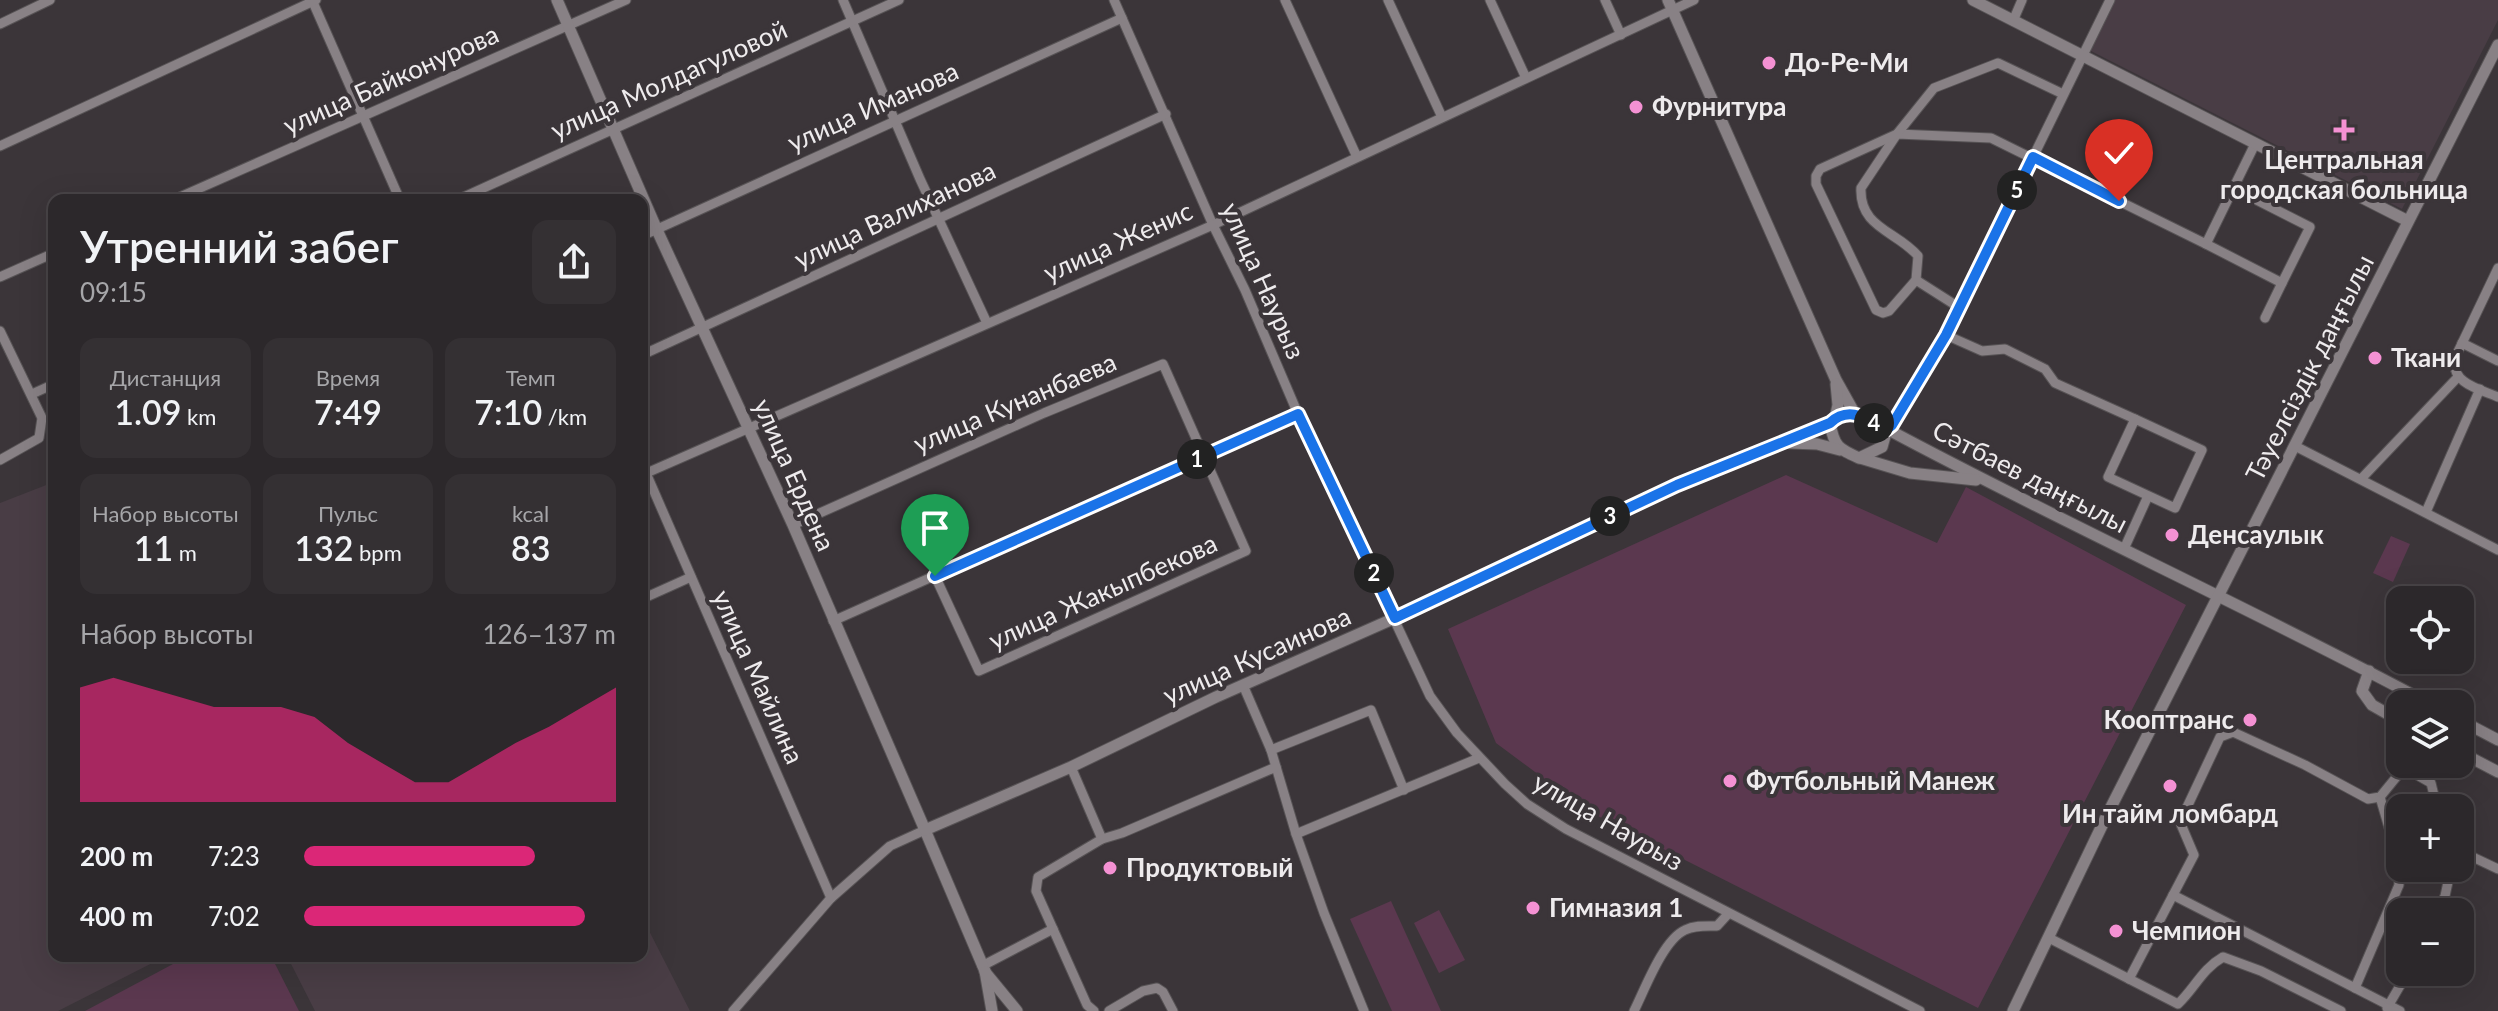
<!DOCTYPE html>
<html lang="ru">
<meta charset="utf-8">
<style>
:root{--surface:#2c282b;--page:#343033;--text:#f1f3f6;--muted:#a6a6a9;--line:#484447;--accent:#db2777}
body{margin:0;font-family:Lato,sans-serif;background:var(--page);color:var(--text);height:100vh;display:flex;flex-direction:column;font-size:30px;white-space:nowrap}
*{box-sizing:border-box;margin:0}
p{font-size:26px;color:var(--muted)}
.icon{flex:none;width:44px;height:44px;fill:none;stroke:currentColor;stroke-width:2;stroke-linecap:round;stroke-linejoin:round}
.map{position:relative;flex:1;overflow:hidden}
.details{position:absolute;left:48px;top:194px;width:600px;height:768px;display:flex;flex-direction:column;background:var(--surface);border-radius:16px;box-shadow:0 8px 32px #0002,0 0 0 2px var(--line)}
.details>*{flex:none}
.controls{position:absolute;left:2386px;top:586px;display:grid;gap:16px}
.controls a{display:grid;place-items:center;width:88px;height:88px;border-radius:16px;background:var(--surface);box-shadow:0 8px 32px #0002,0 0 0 2px var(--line);font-size:40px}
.pin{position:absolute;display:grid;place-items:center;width:68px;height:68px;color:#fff;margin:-82px -34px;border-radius:50% 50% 50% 0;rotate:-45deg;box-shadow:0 0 8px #0007}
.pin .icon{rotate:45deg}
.km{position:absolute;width:40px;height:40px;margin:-20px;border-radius:50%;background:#222;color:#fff;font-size:22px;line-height:40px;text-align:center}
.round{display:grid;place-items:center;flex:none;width:84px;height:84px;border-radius:16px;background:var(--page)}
.summary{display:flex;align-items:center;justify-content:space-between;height:136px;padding:0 32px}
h1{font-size:44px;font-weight:600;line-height:60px}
.metrics{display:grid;grid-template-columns:repeat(3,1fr);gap:12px;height:136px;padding:8px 32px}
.metrics div{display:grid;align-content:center;border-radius:16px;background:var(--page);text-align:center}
.metrics b{font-size:34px;font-weight:600}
.metrics small{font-size:22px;font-weight:400}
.metrics p{font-size:22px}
.chart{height:224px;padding:16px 32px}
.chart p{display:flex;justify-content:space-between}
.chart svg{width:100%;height:144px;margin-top:8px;fill:var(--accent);opacity:.7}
ul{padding:0 32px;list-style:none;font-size:26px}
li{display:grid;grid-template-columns:128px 96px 1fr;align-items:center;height:60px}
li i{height:20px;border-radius:10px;background:var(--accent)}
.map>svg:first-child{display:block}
</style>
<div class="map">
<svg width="2498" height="1011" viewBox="0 0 2498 1011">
<rect width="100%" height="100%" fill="#3b3539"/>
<!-- built -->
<g fill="#493d45">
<path d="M 2114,0 L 2498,0 L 2498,20 L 2402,209 L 2089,50 Z"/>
<path d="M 54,482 L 54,956 L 166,956 L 58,1011 L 0,1011 L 0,503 Z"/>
<path d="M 642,917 L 690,1011 L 315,1011 L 287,956 L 642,956 Z"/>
</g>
<!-- green -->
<g fill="#5b384f">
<path d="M 1786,475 L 1937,543 L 1966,487 L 2186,605 L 1978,1008 L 1586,810 L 1496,743 L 1448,629 Z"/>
<path d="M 2391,536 L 2410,544 L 2393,582 L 2373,573 Z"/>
<path d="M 1391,901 L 1441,1011 L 1392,1011 L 1350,919 Z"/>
<path d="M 1439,910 L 1465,960 L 1439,973 L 1414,923 Z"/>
<path d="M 188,956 L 271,956 L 299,1011 L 85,1011 Z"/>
</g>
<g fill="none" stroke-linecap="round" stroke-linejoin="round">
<!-- minor casing -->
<g stroke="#575355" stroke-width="11">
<g id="minor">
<path d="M 312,0 L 400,200"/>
<path d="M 843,0 L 920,179 L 987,323"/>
<path d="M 1114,0 L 1213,225 L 1245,290 L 1298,414 L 1430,696 L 1457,733 L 1505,784 L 1527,804 L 1566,829 L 1920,1011"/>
<path d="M 1285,0 L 1357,157"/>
<path d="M 1388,0 L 1442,117"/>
<path d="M 1490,0 L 1526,78"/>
<path d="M 1605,0 L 1621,35"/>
<path d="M 2013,21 L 2022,0"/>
<path d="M 0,24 L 50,0"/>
<path d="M 0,146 L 316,0"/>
<path d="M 2233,188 L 2310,227 L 2282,283"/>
<path d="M 173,200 L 626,0"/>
<path d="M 457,200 L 899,0"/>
<path d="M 642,236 L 1122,18"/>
<path d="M 2206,244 L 2282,283 L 2265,318"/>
<path d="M 2498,268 L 2455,358 C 2450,383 2479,389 2498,397"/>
<path d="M 0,277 L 54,253"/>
<path d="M 1916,280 L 1918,256 C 1897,231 1859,228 1861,188 L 1897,134 L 1991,138 L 2206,244 L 2255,144"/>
<path d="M 1960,308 L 1916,280 L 1889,311 L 1883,313 L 1876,310 L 1816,184 L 1816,176 L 1820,169 L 1897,134 L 1934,88 L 1998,63 L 2063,94"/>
<path d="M 0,331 L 42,418 L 39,438 L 0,460"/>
<path d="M 1946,335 L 1982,351 L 2005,349 L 2045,369 L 2055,383 L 2135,419"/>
<path d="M 2462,343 L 2498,361"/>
<path d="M 642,355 L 1166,114"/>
<path d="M 32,394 L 54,384"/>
<path d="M 2135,419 L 2202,450 L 2175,508 L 2108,477 Z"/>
<path d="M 1887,429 L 1892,425 L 1946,335 L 2110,0"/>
<path d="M 2295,446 L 2498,550"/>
<path d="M 646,473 L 831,898"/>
<path d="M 642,475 L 1213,225 L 1694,0"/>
<path d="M 2361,479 L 2457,378"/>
<path d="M 2426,512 L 2480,389"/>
<path d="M 793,525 L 1044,413 L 1163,364 L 1246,551 L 979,671 L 935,576"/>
<path d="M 2124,549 L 2148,496"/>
<path d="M 642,599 L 691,577"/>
<path d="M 833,621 L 1298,414"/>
<path d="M 1243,685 L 1271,750 L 1296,834 L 1324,913 L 1364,1011"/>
<path d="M 1271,750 L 1371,710 L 1404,790"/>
<path d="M 1071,767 L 1102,839 L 1038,877 L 1036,891 L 1087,1005 L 1094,1011"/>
<path d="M 2405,768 L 2431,783 L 2437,808"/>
<path d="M 1296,834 L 1479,758"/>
<path d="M 1102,839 L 1122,833 L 1276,767"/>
<path d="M 2460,851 L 2498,869"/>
<path d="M 2173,895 L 2400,1011"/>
<path d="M 2437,912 L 2445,896 L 2451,868"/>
<path d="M 2049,938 L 2178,1004 C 2195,988 2202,969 2223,957 L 2261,971 L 2341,1011"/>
<path d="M 982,966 L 1053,929"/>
<path d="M 2129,979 L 2194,855 L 2180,822 L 2220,737 L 2233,732 L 2305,765 L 2368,799 L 2380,797 L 2407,764"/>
<path d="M 2355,988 L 2399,885 L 2397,855 L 2380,797"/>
<path d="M 2387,1008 L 2408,972"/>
<path d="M 733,1011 L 831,898 L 890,846 L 925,830"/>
<path d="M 1109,1011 L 1143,991 L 1157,988 L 1163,992 L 1173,1011"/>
<path d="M 1634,1011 C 1645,989 1663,940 1685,930 C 1695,925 1706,926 1717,926 L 1728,914"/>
</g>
</g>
<!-- tertiary casing -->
<g stroke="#575355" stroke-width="13">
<g id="tertiary">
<path d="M 557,0 L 657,230 L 793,525 L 925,830 L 985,971 L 992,1011"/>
<path d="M 1668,0 L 1836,380 L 1855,414 L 1887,429 L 1882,447 L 1859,458 C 1839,449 1834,447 1830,423 L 1844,414 L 1855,414"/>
<path d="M 1973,0 L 2408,221"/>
<path d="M 1835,419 L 1838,405 L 1836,384"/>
<path d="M 1887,429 C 2066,525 2251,608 2430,704"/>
<path d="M 1790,443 L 1817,444 L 1840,450"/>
<path d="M 1860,458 L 1910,473 L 1976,480"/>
<path d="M 2369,671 L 2362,691 L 2372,705 L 2400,721"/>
<path d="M 2460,720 L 2498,740"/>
<path d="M 2460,752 L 2498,772"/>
<path d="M 925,830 L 1071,767 L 1216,697 L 1395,618 L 1677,485 L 1830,423"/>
<path d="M 985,972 L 1017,1011"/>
<path d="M 2013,1011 L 2108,813 L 2498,45"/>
</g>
</g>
<!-- minor -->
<use href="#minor" stroke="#888185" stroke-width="9"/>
<!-- tertiary -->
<use href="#tertiary" stroke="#888185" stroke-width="11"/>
</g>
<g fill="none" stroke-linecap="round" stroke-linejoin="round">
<!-- route casing -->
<g stroke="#fff" stroke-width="16">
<path id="route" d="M 935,576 L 1298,414 L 1395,618 L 1677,485 L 1830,423 C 1849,405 1867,419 1887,429 L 1892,425 L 1946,335 L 2033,157 L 2119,201"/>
</g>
<!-- route -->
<use href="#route" stroke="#1a73e8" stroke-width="10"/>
</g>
<!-- markers -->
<g fill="#f491d3" stroke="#3b3539" stroke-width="3">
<circle cx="1769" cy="63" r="8"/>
<circle cx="1636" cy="107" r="8"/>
<path d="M2340 118h8v8h8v8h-8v8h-8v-8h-8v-8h8z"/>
<circle cx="2375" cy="358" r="8"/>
<circle cx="2172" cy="535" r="8"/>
<circle cx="2250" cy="720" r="8"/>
<circle cx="1730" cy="781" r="8"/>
<circle cx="2170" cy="786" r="8"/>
<circle cx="1110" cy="868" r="8"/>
<circle cx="1533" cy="908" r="8"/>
<circle cx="2116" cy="931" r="8"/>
</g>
<g text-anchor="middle" stroke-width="8" stroke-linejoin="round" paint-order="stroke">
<!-- poi labels -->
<g font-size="26" font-weight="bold" fill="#eeebed" stroke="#3b3539" text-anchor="start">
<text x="1785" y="72">До-Ре-Ми</text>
<text x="1652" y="116">Фурнитура</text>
<text x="2344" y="169" text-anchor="middle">Центральная<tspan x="2344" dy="30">городская больница</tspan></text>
<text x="2391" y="367">Ткани</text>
<text x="2188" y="544">Денсаулык</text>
<text x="2234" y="729" text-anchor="end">Кооптранс</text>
<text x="1746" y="790">Футбольный Манеж</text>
<text x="2170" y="823" text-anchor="middle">Ин тайм ломбард</text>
<text x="1126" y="877">Продуктовый</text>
<text x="1549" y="917">Гимназия 1</text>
<text x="2132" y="940">Чемпион</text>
</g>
<!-- street labels -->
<g font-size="26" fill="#eeebed" stroke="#3b3539">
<text transform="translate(391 80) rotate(-24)" y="9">улица Байконурова</text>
<text transform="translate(669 80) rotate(-24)" y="9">улица Молдагуловой</text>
<text transform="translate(873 107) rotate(-24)" y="9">улица Иманова</text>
<text transform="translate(895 215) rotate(-25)" y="9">улица Валиханова</text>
<text transform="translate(1118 242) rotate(-24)" y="9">улица Женис</text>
<text transform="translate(1263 281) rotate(66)" y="9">улица Наурыз</text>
<text transform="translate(2310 368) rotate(-63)" y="9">Тәуелсіздік даңғылы</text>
<text transform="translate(1015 403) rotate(-23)" y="9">улица Кунанбаева</text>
<text transform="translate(794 475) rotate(66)" y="9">улица Ердена</text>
<text transform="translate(2030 477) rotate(27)" y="9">Сәтбаев даңғылы</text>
<text transform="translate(1103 592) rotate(-24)" y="9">улица Жакыпбекова</text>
<text transform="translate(1257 656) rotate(-24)" y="9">улица Кусаинова</text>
<text transform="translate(758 677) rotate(66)" y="9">улица Майлина</text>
<text transform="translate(1608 822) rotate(30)" y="9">улица Наурыз</text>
</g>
</g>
</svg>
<div class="controls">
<a><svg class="icon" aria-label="locate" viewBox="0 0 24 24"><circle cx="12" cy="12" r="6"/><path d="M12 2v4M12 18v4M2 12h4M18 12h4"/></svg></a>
<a><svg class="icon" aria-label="layers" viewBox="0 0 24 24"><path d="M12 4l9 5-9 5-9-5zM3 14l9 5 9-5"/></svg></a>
<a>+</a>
<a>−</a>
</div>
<div class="pin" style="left:935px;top:576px;background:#1e9e55"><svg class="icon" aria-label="arrive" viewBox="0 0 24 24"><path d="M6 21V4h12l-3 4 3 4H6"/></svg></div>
<div class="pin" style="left:2119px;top:201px;background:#d93025"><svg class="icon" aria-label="check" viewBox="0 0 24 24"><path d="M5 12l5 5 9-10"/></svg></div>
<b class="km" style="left:1197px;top:459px">1</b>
<b class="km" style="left:1374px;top:573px">2</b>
<b class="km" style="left:1610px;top:516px">3</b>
<b class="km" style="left:1874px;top:423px">4</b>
<b class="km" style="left:2017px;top:190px">5</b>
<section class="details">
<div class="summary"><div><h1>Утренний забег</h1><p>09:15</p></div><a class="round"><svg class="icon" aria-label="share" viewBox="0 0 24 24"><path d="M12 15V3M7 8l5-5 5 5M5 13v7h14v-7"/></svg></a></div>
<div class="metrics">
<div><p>Дистанция</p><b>1.09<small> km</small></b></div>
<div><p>Время</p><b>7:49</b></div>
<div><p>Темп</p><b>7:10<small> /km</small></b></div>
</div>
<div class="metrics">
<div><p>Набор высоты</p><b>11<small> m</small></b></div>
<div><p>Пульс</p><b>132<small> bpm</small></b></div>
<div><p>kcal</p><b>83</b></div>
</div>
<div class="chart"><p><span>Набор высоты</span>126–137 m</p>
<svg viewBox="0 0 160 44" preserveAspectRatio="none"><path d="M0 44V9L10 6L20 9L30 12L40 15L50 15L60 15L70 18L80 26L90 32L100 38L110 38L120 32L130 26L140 21L150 15L160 9V44z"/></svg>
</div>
<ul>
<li><b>200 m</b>7:23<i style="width:74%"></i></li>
<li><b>400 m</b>7:02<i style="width:90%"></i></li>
</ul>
</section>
</div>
